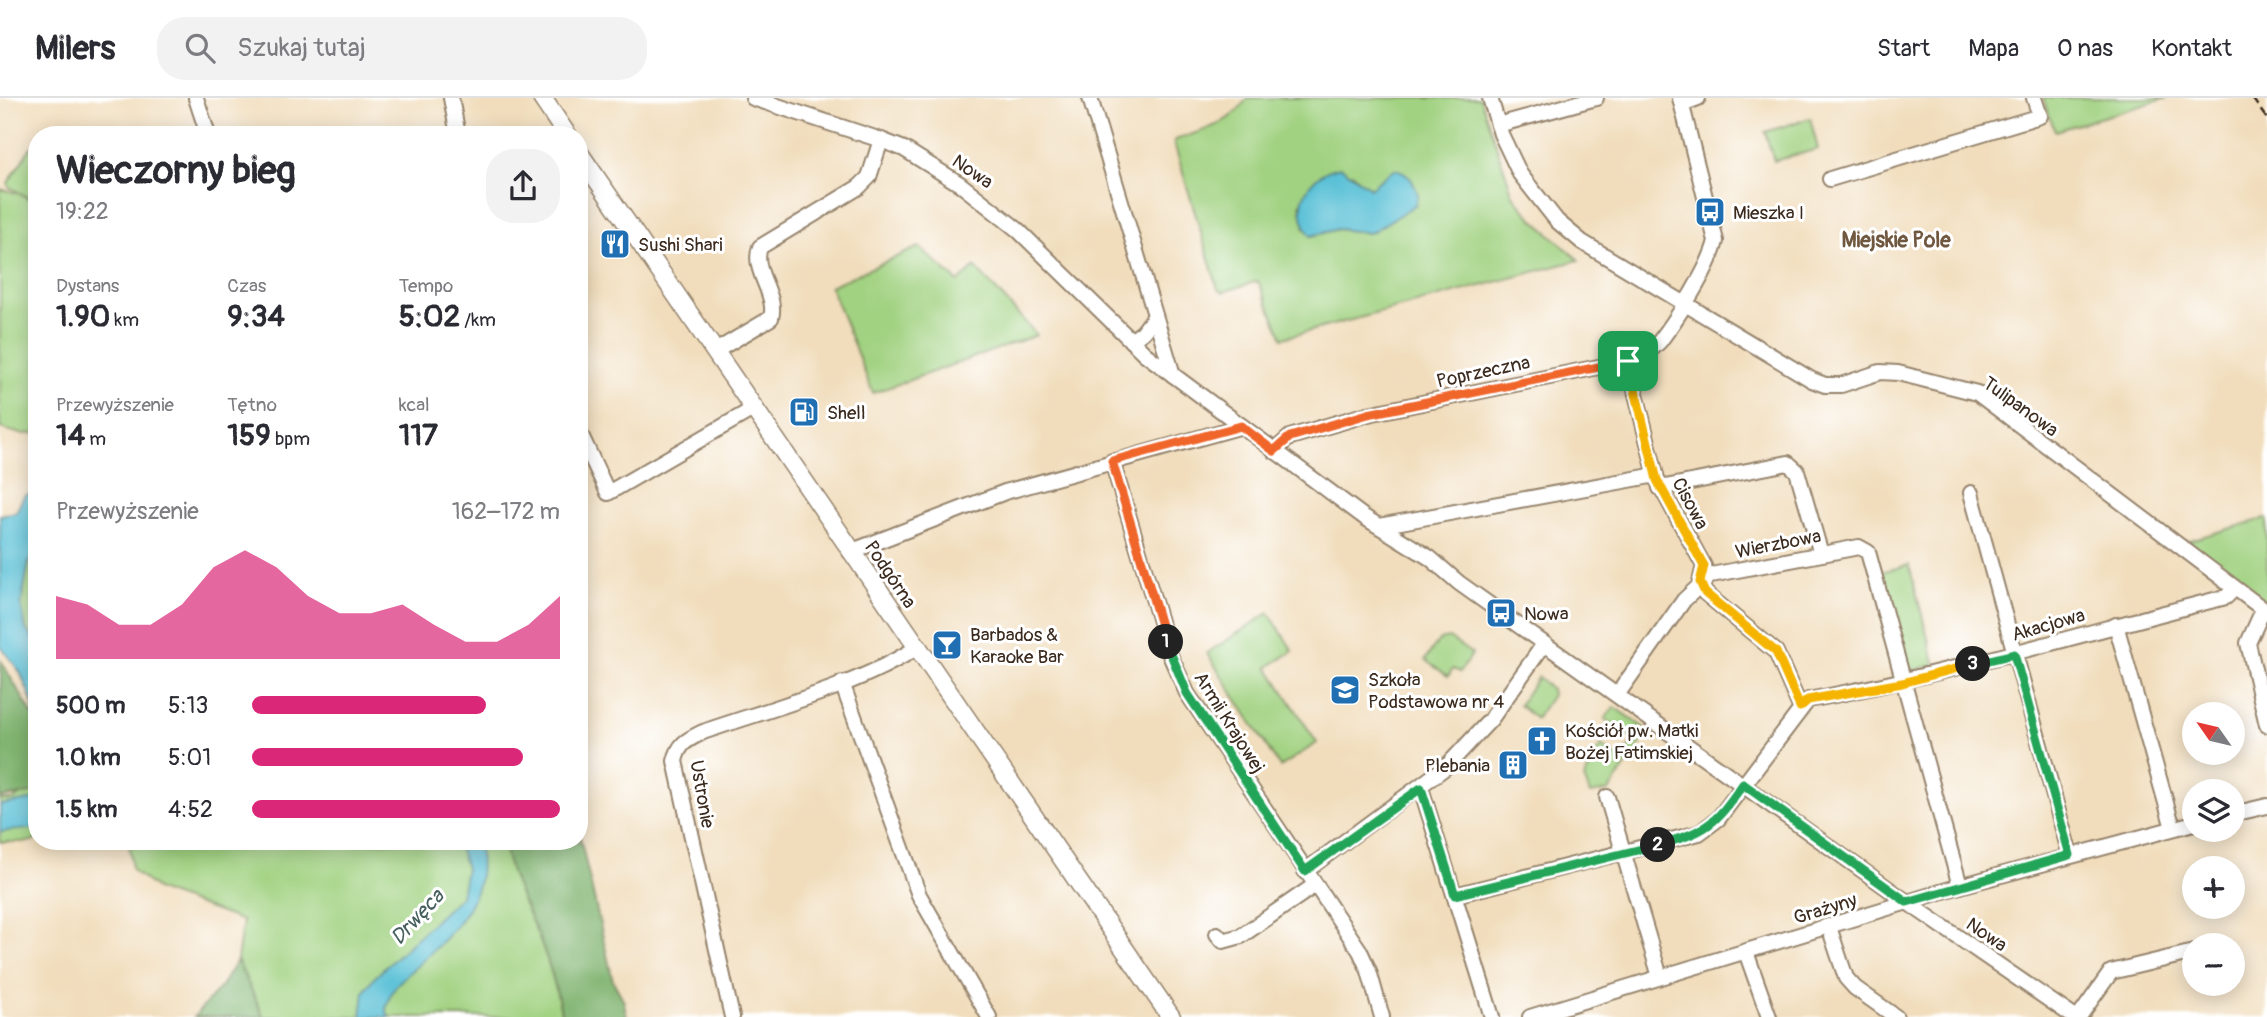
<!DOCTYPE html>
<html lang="pl">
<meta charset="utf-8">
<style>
:root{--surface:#fff;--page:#f2f2f3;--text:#2b2b33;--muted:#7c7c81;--line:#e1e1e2;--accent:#db2777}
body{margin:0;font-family:Pangolin,sans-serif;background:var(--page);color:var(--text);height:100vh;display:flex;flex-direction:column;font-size:26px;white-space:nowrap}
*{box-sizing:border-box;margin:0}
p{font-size:23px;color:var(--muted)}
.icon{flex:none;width:38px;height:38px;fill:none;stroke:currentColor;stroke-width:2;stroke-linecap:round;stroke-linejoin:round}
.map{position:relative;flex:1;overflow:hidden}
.side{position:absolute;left:28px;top:28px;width:560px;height:724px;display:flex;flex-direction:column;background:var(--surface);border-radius:28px;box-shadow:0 4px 18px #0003}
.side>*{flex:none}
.needle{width:46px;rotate:304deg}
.controls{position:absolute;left:2182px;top:604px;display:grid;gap:14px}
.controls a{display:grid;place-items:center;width:63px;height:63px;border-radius:50%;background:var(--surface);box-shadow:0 4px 18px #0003;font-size:35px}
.pin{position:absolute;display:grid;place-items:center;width:60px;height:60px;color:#fff;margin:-30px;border-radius:14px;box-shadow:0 4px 10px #0006}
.km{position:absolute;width:35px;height:35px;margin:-18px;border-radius:50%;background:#222;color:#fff;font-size:19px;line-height:35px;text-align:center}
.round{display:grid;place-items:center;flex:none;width:74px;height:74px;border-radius:28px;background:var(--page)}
.head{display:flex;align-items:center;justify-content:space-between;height:119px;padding:0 28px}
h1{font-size:38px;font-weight:800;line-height:52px}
.stats{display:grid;grid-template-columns:repeat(3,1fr);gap:10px;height:119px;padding:7px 28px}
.stats div{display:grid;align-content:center}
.stats b{font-size:30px;font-weight:800}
.stats small{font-size:19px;font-weight:400}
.stats p{font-size:19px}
.chart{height:196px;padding:14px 28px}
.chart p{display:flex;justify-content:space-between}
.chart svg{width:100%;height:126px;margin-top:7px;fill:var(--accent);opacity:.7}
ul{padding:0 28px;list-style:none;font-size:23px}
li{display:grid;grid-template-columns:112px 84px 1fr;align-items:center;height:52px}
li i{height:18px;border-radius:9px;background:var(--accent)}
header{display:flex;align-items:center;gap:42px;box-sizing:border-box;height:98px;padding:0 35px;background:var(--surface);border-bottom:2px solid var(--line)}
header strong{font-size:33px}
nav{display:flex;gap:38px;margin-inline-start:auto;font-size:24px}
.search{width:490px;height:63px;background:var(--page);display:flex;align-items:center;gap:18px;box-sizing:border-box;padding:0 24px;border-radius:28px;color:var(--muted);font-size:26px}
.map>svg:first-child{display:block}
</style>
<header>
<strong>Milers</strong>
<div class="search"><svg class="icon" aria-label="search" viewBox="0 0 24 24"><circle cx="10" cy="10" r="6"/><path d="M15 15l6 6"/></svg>Szukaj tutaj</div>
<nav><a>Start</a><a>Mapa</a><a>O nas</a><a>Kontakt</a></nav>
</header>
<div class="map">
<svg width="2267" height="919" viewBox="0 0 2267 919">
<rect width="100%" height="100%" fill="#fff"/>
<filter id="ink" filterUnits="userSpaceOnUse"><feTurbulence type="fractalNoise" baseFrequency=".0143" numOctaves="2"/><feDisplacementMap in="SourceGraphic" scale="14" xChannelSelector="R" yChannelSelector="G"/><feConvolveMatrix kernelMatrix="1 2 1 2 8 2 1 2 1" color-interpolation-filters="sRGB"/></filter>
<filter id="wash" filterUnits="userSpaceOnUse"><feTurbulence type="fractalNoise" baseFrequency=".00686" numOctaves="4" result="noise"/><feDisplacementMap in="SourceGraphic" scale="28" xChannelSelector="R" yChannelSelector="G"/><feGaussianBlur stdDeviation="1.57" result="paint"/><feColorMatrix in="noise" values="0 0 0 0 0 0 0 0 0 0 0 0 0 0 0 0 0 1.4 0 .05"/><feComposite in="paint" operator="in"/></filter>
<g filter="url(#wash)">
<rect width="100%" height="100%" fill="#f1ddbc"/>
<!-- green -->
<g fill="#a1d281" stroke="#6e7e50" stroke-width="2" fill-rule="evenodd">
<path d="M 1247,0 L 1480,0 L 1513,97 L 1532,120 L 1579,162 L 1283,240 L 1258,183 L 1223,194 L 1218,191 L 1174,45 L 1175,42 C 1203,32 1231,27 1247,0 ZM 1352,75 L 1361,85 L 1371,90 L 1379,84 L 1415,107 L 1369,135 L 1338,131 L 1320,136 L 1305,131 L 1300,107 L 1305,100 Z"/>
<path d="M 2043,0 L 2167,0 L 2055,33 Z"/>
<path d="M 1810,20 L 1818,51 L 1774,63 L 1765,34 Z"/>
<path d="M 31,49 L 37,59 L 37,104 L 9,89 L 8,85 Z"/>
<path d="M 0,91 L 21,96 L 37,107 L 37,335 L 21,336 L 0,330 Z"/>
<path d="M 919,149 L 958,184 L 975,169 L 1037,237 L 873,295 L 830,188 Z"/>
<path d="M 37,403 L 34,521 L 37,620 L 22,573 L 0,455 Z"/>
<path d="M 2267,420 L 2267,510 L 2183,444 Z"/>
<path d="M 1909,467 L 1935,567 L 1910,573 L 1881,474 Z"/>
<path d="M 1269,515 L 1293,553 L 1268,569 L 1317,645 L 1280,669 L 1207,555 Z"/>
<path d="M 1449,540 L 1472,556 L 1460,574 L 1453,571 L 1448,578 L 1425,562 L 1439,542 Z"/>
<path d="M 1538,579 L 1551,591 L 1552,597 L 1536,621 L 1519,607 Z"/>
<path d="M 1614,609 L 1649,633 L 1609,693 L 1590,696 L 1584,680 L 1589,672 L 1586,669 L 1601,648 L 1620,662 L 1634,642 L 1605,621 Z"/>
<path d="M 37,630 L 37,741 L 28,744 L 0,744 L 0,702 L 13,702 L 35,683 Z"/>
<path d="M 129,744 L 504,744 C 508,779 526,807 539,840 C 550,866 557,892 562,919 L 264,919 L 237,862 L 243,823 L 158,792 L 132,772 Z"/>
</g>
<!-- forest -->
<g fill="#80b46f" stroke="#5e6f46" stroke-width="2">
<path d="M 1,563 L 37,624 L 36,694 L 0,700 Z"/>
<path d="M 579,735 L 613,883 L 623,901 L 627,919 L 562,919 C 557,892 550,866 539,840 C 526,807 508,779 504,744 L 579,744 Z"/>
<path d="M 237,862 L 264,919 L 194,919 L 221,888 Z"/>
</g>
<!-- water -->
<g fill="#59c0d6" stroke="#4a757a" stroke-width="2">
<path d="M 1341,69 L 1370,90 L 1394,71 C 1409,73 1413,83 1418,96 L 1415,107 L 1370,135 L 1338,131 L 1311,138 C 1289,110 1308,74 1341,69 Z"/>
<path d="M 37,392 L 37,447 L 29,464 L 21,507 L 26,531 L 37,545 L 37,614 L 20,574 L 0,548 L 0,417 L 16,414 L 24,398 Z"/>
<path d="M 37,701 L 37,730 L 0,734 L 0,707 Z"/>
<path d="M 457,744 L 477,744 C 493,794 455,832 421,864 C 413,872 400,881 394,891 C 390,896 388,905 386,911 L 389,919 L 361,919 L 364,894 L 372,882 L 461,798 L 466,770 Z"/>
</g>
</g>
<g filter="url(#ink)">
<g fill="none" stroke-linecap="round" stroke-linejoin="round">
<!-- minor casing -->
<g stroke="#96846d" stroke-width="18">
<g id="minor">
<path d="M 196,0 L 208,37"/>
<path d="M 451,0 L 458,37"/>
<path d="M 753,0 L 881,42 L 904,51 L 960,86 L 1018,132 L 1145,256 L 1364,419 L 1430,460 L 1459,485 L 1907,804 L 2074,919"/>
<path d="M 1090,0 L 1173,277"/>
<path d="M 1490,0 L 1501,36 L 1520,76 L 1557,123 L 1582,144 L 1812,282 L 1825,287 L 1841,287 L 1880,274 L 1898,275 L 1977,295 L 2267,514"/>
<path d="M 1682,6 L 1698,0"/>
<path d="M 1498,27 L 1596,0"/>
<path d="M 1830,81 L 2040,18 L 2034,0"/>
<path d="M 1131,243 L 1143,234 L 1155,218"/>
<path d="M 714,254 L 771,220 C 778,196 751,173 760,149 L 859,89 L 869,79 L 881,42"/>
<path d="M 1628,263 L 1657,382 L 1704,468 L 1700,484 L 1705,495 L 1776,554 L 1800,609"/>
<path d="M 579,333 L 608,395 L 753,311"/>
<path d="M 1274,353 L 1290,339 L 1368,316 L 1628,263 C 1640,258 1651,253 1660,243 C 1678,219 1709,171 1716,143 L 1680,0"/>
<path d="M 1112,363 L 1170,557 L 1187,595 L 1360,853 L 1369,873 L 1382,919"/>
<path d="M 1660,390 L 1788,365 L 1797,373 L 1821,456"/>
<path d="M 1971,395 L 2070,757"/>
<path d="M 1379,428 L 1656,377"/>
<path d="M 850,454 L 1005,394 L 1242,328"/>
<path d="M 2263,512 L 2248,545 L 2267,627"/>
<path d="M 2116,527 L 2173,730"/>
<path d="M 842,585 L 919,797 L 989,919"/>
<path d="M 1617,597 L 1684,502 L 1711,477 L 1859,449 L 1868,454 L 1960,788"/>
<path d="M 1421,690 L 1492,919"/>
<path d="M 1607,699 L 1660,879"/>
<path d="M 2233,716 L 2267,708"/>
<path d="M 1305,773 L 1447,668 L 1491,621 L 1544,546"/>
<path d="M 1455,797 L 1699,735 L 1718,721 L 1808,602 C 1950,576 2087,534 2226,499 L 2234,491"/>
<path d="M 1829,829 L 1846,880 L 1855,890 L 1896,919"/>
<path d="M 1217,836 L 1223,843 L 1241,838 L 1315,787"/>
<path d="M 1746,854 L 1769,919"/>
<path d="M 732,919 L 675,663 C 679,645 687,642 703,634 C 769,611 858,588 916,550"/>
<path d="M 1530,919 L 1960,788 L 2194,725"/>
<path d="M 2079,919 L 2111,874 L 2194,854"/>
</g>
</g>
<!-- major casing -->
<g stroke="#96846d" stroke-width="21">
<g id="major">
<path d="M 542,0 L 567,37"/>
<path d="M 579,55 L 1171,919"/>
</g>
</g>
<!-- minor -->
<use href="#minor" stroke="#fff" stroke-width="14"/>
<!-- major -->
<use href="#major" stroke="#fff" stroke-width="18"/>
<!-- rail -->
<path stroke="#3b2a1e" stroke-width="2.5" stroke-dasharray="10 5" stroke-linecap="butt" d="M 2252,0 L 2267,21"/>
</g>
</g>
<g fill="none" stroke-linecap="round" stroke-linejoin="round" filter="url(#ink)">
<!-- split-1 casing -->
<g stroke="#fff" stroke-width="14">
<path id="split-1" d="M 1166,544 L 1112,363 L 1241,328 L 1274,353 L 1290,339 L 1368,316 L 1628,263"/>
</g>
<!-- split-2 casing -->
<g stroke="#fff" stroke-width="14">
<path id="split-2" d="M 1166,544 L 1187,595 L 1305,773 L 1421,690 L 1455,797 L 1658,747"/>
</g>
<!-- split-3 casing -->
<g stroke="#fff" stroke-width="14">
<path id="split-3" d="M 1658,747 C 1707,733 1714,728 1743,686 L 1907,804 L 2070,757 L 2014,556 L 1973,566"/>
</g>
<!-- split-4 casing -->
<g stroke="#fff" stroke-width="14">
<path id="split-4" d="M 1628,263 L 1657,382 L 1704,468 L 1700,484 L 1705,495 L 1776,554 L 1800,609 L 1808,602 L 1902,585 L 1973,566"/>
</g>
<!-- split-1 -->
<use href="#split-1" stroke="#f0652b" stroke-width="9"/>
<!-- split-2 -->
<use href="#split-2" stroke="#22a559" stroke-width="9"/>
<!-- split-3 -->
<use href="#split-3" stroke="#22a559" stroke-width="9"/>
<!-- split-4 -->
<use href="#split-4" stroke="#f5b400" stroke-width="9"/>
</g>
<!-- icons -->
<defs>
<g id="bus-square" transform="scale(1.575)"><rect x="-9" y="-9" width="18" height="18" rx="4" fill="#1f6fb2" stroke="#fff"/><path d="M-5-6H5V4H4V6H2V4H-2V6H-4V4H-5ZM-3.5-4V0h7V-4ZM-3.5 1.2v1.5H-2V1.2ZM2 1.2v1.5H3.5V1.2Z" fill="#fff"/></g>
<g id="restaurant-square" transform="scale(1.575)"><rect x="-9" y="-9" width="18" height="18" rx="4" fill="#1f6fb2" stroke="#fff"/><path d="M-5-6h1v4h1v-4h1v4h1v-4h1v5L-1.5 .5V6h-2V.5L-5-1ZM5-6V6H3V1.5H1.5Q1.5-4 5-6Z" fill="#fff"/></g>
<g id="fuel-square" transform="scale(1.575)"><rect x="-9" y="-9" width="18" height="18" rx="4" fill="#1f6fb2" stroke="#fff"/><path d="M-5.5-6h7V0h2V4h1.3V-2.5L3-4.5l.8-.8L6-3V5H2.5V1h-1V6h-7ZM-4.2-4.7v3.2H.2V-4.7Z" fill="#fff"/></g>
<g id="bar-square" transform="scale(1.575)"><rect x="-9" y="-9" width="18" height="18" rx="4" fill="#1f6fb2" stroke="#fff"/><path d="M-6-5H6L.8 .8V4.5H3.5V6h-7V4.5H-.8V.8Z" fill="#fff"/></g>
<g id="school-square" transform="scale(1.575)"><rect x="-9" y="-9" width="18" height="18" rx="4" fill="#1f6fb2" stroke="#fff"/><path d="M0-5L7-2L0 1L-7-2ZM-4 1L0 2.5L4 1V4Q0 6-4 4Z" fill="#fff"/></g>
<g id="church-square" transform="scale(1.575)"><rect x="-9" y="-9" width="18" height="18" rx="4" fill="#1f6fb2" stroke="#fff"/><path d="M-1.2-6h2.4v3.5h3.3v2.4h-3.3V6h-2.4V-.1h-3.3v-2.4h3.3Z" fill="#fff"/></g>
<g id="building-square" transform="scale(1.575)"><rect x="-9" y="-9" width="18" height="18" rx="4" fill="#1f6fb2" stroke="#fff"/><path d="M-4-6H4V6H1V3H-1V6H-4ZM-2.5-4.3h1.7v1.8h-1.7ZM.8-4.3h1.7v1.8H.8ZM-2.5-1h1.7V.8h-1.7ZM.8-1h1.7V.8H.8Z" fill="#fff"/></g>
</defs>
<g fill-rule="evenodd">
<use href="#bus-square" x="1710" y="114"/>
<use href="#restaurant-square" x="615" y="146"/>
<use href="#fuel-square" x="804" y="314"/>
<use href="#bus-square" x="1501" y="515"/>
<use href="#bar-square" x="947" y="547"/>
<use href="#school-square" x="1345" y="592"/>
<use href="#church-square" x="1542" y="643"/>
<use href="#building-square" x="1513" y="667"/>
</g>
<g text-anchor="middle" stroke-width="6" stroke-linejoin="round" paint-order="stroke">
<!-- street labels -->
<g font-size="19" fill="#3b2a1e" stroke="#fff">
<text transform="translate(973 73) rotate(34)" y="7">Nowa</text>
<text transform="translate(1483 273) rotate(-12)" y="7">Poprzeczna</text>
<text transform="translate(2021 308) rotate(36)" y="7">Tulipanowa</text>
<text transform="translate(1691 405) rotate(62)" y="7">Cisowa</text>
<text transform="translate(1778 445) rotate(-11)" y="7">Wierzbowa</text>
<text transform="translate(891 476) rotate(56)" y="7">Podgórna</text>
<text transform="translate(2048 526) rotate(-16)" y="7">Akacjowa</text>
<text transform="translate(1230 624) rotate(58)" y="7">Armii Krajowej</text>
<text transform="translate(703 696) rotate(80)" y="7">Ustronie</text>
<text transform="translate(1825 810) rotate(-17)" y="7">Grażyny</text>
<text transform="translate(1987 836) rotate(34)" y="7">Nowa</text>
</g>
<!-- poi labels -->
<g font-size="19" fill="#3b2a1e" stroke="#fff" text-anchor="start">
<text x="1733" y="121">Mieszka I</text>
<text x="638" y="153">Sushi Shari</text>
<text x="827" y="321">Shell</text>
<text x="1524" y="522">Nowa</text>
<text x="970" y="543">Barbados &amp;<tspan x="970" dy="22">Karaoke Bar</tspan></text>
<text x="1368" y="588">Szkoła<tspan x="1368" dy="22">Podstawowa nr 4</tspan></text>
<text x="1565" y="639">Kościół pw. Matki<tspan x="1565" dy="22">Bożej Fatimskiej</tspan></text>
<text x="1490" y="674" text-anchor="end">Plebania</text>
</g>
<!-- neighbourhood labels -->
<g font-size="21" font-weight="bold" fill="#6f583f" stroke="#fff">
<text x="1896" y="149">Miejskie Pole</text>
</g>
<!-- water labels -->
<g font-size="21" font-style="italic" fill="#465e5e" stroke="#fff">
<text transform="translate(417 819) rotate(-47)" y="7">Drwęca</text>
</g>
</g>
</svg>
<div class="controls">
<a><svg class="needle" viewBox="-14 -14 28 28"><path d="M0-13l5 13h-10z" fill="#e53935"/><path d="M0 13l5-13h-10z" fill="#7c7c81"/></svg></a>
<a><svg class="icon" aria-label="layers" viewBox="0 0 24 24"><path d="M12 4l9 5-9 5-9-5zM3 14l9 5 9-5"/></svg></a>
<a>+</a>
<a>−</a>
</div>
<div class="pin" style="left:1628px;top:263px;background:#1e9e55"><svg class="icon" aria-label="arrive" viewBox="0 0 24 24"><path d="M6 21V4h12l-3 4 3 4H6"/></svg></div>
<b class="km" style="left:1166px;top:544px">1</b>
<b class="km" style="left:1658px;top:747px">2</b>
<b class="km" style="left:1973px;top:566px">3</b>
<section class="side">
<div class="head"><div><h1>Wieczorny bieg</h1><p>19:22</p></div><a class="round"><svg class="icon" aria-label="share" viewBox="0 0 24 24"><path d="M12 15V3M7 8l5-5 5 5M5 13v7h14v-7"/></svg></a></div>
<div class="stats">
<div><p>Dystans</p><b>1.90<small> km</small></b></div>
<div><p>Czas</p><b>9:34</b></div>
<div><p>Tempo</p><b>5:02<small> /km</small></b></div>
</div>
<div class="stats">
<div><p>Przewyższenie</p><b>14<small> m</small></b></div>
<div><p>Tętno</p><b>159<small> bpm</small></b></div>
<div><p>kcal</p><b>117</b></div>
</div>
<div class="chart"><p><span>Przewyższenie</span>162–172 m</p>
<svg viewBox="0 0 160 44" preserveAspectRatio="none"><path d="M0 44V22L10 25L20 32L30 32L40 25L50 12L60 6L70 12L80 22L90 28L100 28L110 25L120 32L130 38L140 38L150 32L160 22V44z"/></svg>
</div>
<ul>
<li><b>500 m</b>5:13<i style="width:76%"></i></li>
<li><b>1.0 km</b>5:01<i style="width:88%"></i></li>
<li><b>1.5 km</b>4:52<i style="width:100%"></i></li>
</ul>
</section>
</div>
